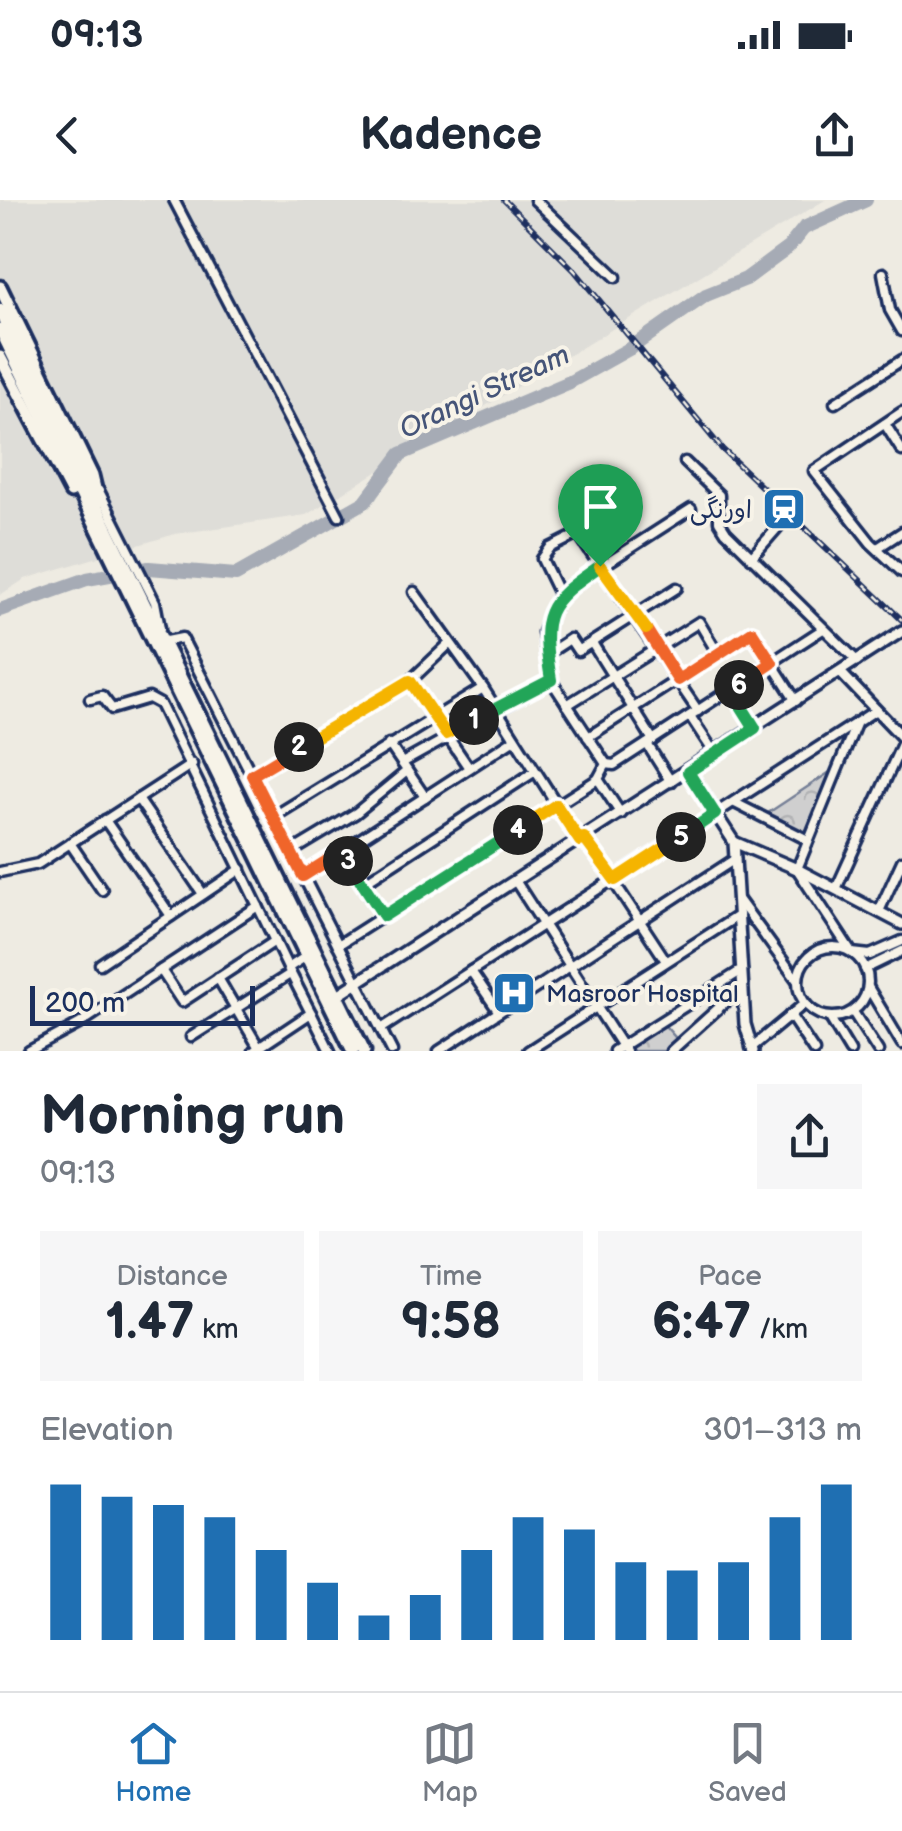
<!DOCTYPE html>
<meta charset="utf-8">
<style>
:root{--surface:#fff;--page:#f6f6f7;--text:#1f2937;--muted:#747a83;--line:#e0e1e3;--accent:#1f6fb2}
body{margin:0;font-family:"Balsamiq Sans","Playpen Sans Arabic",sans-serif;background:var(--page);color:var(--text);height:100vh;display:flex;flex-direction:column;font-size:38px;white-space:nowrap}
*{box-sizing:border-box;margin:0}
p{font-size:32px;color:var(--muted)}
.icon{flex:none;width:55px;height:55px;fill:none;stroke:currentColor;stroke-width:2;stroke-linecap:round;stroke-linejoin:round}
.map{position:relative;height:851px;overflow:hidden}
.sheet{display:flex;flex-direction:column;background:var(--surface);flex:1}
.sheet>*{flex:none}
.scale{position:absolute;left:30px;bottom:25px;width:225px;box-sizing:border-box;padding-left:10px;border:5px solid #1b2f5e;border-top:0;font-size:28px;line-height:35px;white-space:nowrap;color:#1b2f5e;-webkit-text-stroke:8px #f7f3e8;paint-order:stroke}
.pin{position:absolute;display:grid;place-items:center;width:85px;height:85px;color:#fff;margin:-102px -42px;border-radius:50% 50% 50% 0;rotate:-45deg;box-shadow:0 0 10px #0007}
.pin .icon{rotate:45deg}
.km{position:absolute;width:50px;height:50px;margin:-25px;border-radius:50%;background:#222;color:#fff;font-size:28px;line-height:50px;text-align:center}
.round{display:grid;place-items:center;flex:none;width:105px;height:105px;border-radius:0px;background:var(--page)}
.headline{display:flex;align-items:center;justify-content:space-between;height:170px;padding:0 40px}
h1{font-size:55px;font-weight:600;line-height:75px}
.metrics{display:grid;grid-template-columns:repeat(3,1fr);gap:15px;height:170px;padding:10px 40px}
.metrics div{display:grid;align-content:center;border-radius:0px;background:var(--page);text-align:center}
.metrics b{font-size:50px;font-weight:600}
.metrics small{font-size:28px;font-weight:400}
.metrics p{font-size:28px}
.chart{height:280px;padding:20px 40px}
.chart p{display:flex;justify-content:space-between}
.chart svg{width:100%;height:180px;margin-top:10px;stroke:var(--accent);stroke-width:6}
.status{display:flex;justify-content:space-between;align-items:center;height:70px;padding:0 50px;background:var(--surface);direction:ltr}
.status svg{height:28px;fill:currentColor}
header{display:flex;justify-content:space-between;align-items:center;height:130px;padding:0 40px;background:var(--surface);font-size:45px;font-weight:600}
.tab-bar{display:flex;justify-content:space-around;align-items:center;height:140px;border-top:2px solid var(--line);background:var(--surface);font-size:28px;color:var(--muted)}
.tab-bar a{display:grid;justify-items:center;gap:5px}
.tab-bar .selected{color:var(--accent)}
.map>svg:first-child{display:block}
</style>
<div class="status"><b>09:13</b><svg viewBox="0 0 49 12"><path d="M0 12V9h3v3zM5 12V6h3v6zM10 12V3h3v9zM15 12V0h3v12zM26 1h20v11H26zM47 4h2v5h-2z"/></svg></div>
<header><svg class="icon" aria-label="back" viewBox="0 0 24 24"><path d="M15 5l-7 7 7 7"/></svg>Kadence<svg class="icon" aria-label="share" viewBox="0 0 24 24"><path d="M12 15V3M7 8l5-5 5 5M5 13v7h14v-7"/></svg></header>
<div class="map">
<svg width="902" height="851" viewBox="0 0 902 851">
<defs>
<pattern id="forest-crowns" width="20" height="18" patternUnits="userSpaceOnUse" patternTransform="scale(2.5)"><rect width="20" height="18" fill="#cfcfcf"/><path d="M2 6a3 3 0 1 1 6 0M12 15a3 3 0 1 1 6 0" fill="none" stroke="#b1b2b4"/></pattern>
</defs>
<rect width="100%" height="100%" fill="#eeebe2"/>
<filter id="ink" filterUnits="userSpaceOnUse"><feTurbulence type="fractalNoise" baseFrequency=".01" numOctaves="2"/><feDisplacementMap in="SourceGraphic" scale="20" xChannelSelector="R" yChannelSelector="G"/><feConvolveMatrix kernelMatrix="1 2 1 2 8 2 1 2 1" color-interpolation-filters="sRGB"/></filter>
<g filter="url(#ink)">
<!-- built -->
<path fill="#deddd8" d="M 0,0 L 825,0 L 306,315 L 175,334 L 25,379 L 0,395 Z"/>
<!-- forest -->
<g fill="url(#forest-crowns)" stroke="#757f96" stroke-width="2.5">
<path d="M 839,566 L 808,640 L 762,617 Z"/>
<path d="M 661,821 L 680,843 L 671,851 L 625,851 L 621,846 Z"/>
</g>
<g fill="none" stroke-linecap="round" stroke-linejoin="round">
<!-- river -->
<path stroke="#a6abb5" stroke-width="14" d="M 0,410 L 87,379 L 149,368 L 236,375 L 365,302 L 401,254 L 570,182 L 629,149 L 706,95 L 746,79 L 788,48 L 804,28 L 866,0"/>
<!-- minor casing -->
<g stroke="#1b2f5e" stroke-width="15">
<g id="minor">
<path d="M 174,0 L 339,316"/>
<path d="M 535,0 L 616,77"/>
<path d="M 883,73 L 890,110 L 902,131"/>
<path d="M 835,203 L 902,160"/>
<path d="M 902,212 L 814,271 L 871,343 L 902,372"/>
<path d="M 885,224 L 902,251"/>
<path d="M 685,262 L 719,295 L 719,321 L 726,332 L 857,461"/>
<path d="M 99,291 L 155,402 L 160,428"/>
<path d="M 879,347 L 902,332"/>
<path d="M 751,358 L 778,327"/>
<path d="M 414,392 L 483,488 L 580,641"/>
<path d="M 559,394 L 542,359 L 550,348 L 578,334 L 698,511"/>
<path d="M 162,442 L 182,438 L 392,851"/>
<path d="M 592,443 L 653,540"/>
<path d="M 547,454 L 570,439 L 578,451 L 677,388"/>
<path d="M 410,481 L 469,568"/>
<path d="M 731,490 L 755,528"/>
<path d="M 90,499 L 102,496 L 112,509 L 149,498 L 160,504 L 288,768"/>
<path d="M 567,505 L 699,422 L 718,454"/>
<path d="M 690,516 L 715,554"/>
<path d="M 856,524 L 797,669 L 852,753 L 870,755 L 902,741"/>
<path d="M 588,537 L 752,432 L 796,501"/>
<path d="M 389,544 L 425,597"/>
<path d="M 647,544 L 671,582"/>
<path d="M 402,563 L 551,480"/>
<path d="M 606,564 L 614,565 L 823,429"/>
<path d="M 252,575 L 410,481 L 449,444"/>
<path d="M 138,599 L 203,694"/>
<path d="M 735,603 L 808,640"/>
<path d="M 621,614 L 598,579 L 606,564 L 551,480 L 543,432 L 559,394 L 691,309"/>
<path d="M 273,617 L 483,488"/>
<path d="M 105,620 L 171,716"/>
<path d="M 585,638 L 666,761"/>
<path d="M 70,643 L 102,690"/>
<path d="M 291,652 L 356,613 L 407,571"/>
<path d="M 341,652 L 384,716"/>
<path d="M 0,672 L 38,664 L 192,564"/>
<path d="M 303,676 L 513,540"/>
<path d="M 516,682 L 625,851"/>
<path d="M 362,684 L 534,572"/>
<path d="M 836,689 L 902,544"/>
<path d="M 738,699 L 797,780"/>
<path d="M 880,709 L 902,661"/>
<path d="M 338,745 L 598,579"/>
<circle cx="833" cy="782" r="35"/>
<path d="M 305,757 L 288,768 L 311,813"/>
<path d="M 100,764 L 241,669"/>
<path d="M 865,769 L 902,751"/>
<path d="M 161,770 L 182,802 L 275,741"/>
<path d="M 471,771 L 499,812"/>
<path d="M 218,778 L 259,848"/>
<path d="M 868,787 L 902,844"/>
<path d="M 853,812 L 878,851"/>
<path d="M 790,815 L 814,851"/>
<path d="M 830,818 L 850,851"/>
<path d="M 381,829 L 876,510"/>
<path d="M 191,837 L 290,774"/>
<path d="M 751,848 L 804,804"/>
<path d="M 29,851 L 79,824 L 258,706"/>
<path d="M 254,851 L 311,813 L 330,851"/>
<path d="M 439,851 L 735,659"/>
<path d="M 528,851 L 739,715"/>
<path d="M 614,851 L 742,770"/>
<path d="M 671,851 L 743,786"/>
</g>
</g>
<!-- tertiary casing -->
<g stroke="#1b2f5e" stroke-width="16">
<g id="tertiary">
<path d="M 840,472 L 902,537"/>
<path d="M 688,571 L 734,642 L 745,824 L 753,851"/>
<path d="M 734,642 L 797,669 L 902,724"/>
<path d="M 336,796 L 902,431"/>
</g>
</g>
<!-- trunk casing -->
<g stroke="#1b2f5e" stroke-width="19">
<g id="trunk">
<path d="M 0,87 L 92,276 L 98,301"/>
<path d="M 0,110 L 364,851"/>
<path d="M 0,129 L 353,851"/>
<path d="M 0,157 L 71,292"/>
</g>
</g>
<!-- minor -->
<use href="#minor" stroke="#f7f3e8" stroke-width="8"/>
<!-- tertiary -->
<use href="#tertiary" stroke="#f7f3e8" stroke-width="9"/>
<!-- trunk -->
<use href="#trunk" stroke="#f7f3e8" stroke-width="11"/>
<!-- rail casing -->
<g stroke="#1b2f5e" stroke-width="6">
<path id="rail" d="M 504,0 L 575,71 L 722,249 L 902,420"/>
</g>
<!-- rail -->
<use href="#rail" stroke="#f7f3e8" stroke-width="2.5" stroke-dasharray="8" stroke-linecap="butt"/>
</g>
</g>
<g fill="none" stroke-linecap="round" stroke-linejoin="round" filter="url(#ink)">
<!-- split-1 casing -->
<g stroke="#fff" stroke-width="20">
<path id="split-1" d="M 474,520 L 551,480 C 540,414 544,404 600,366"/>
</g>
<!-- split-2 casing -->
<g stroke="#fff" stroke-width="20">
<path id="split-2" d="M 299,547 L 410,481 L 446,534 L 474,520"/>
</g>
<!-- split-3 casing -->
<g stroke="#fff" stroke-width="20">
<path id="split-3" d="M 299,547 L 252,575 L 303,676 L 341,652 L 348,661"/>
</g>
<!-- split-4 casing -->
<g stroke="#fff" stroke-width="20">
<path id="split-4" d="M 348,661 L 384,716 L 518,630"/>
</g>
<!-- split-5 casing -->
<g stroke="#fff" stroke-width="20">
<path id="split-5" d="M 518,630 L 556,605 L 580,641 L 584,638 L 615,680 L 681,637"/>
</g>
<!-- split-6 casing -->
<g stroke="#fff" stroke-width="20">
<path id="split-6" d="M 681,637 L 715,614 L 688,572 L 755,528 L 731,490 L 739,485"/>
</g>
<!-- split-7 casing -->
<g stroke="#fff" stroke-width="20">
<path id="split-7" d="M 646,429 L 678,480 L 752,432 L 772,463 L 739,485"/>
</g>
<!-- split-8 casing -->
<g stroke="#fff" stroke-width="20">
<path id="split-8" d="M 600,366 L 646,429"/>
</g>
<!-- split-1 -->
<use href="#split-1" stroke="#22a559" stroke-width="12"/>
<!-- split-2 -->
<use href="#split-2" stroke="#f5b400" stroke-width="12"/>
<!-- split-3 -->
<use href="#split-3" stroke="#f0652b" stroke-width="12"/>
<!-- split-4 -->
<use href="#split-4" stroke="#22a559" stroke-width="12"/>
<!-- split-5 -->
<use href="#split-5" stroke="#f5b400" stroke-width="12"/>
<!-- split-6 -->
<use href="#split-6" stroke="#22a559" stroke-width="12"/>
<!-- split-7 -->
<use href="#split-7" stroke="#f0652b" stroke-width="12"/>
<!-- split-8 -->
<use href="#split-8" stroke="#f5b400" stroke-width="12"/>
</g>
<!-- icons -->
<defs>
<g id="station-square" transform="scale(2.25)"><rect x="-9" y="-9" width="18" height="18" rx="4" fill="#1f6fb2" stroke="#f7f3e8"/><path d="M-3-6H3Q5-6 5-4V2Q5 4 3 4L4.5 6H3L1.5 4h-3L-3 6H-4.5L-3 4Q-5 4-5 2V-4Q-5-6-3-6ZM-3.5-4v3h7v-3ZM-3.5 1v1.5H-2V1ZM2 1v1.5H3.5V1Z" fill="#fff"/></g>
<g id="hospital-square" transform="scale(2.25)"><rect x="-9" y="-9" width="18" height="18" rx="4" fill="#1f6fb2" stroke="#f7f3e8"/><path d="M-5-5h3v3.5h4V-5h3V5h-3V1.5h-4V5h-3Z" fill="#fff"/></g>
</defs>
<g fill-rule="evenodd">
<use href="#station-square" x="784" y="309"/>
<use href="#hospital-square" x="514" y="793"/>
</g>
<g text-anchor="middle" stroke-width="8" stroke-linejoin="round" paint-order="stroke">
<!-- poi labels -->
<g font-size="25" fill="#1b2f5e" stroke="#f7f3e8" text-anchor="end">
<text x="752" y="318">اورنگی</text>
<text x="546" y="802" text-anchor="start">Masroor Hospital</text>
</g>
<!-- water labels -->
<g font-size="28" font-style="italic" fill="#455478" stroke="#f7f3e8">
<text transform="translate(484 191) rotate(-25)" y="10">Orangi Stream</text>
</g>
</g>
</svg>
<div class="scale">200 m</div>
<div class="pin" style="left:600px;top:366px;background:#1e9e55"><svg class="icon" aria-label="arrive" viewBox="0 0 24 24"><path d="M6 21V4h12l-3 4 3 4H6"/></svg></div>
<b class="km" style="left:474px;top:520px">1</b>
<b class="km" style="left:299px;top:547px">2</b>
<b class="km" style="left:348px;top:661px">3</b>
<b class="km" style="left:518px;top:630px">4</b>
<b class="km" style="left:681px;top:637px">5</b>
<b class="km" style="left:739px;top:485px">6</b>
</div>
<section class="sheet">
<div class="headline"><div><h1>Morning run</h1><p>09:13</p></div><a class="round"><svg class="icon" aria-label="share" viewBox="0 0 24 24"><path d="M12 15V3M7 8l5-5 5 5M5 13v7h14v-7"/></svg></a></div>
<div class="metrics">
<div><p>Distance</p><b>1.47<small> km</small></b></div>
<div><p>Time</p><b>9:58</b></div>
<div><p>Pace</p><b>6:47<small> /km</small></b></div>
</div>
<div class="chart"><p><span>Elevation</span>301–313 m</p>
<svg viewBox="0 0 160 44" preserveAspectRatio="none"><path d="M5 44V6M15 44V9M25 44V11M35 44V14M45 44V22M55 44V30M65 44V38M75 44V33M85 44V22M95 44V14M105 44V17M115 44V25M125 44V27M135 44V25M145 44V14M155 44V6"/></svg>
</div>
</section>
<nav class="tab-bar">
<a class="selected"><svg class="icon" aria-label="home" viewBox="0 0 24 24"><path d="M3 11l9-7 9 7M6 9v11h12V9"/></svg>Home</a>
<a><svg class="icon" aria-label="map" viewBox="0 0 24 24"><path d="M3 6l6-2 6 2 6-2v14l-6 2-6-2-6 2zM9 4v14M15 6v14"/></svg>Map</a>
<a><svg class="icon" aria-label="saved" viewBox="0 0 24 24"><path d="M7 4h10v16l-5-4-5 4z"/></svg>Saved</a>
</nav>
